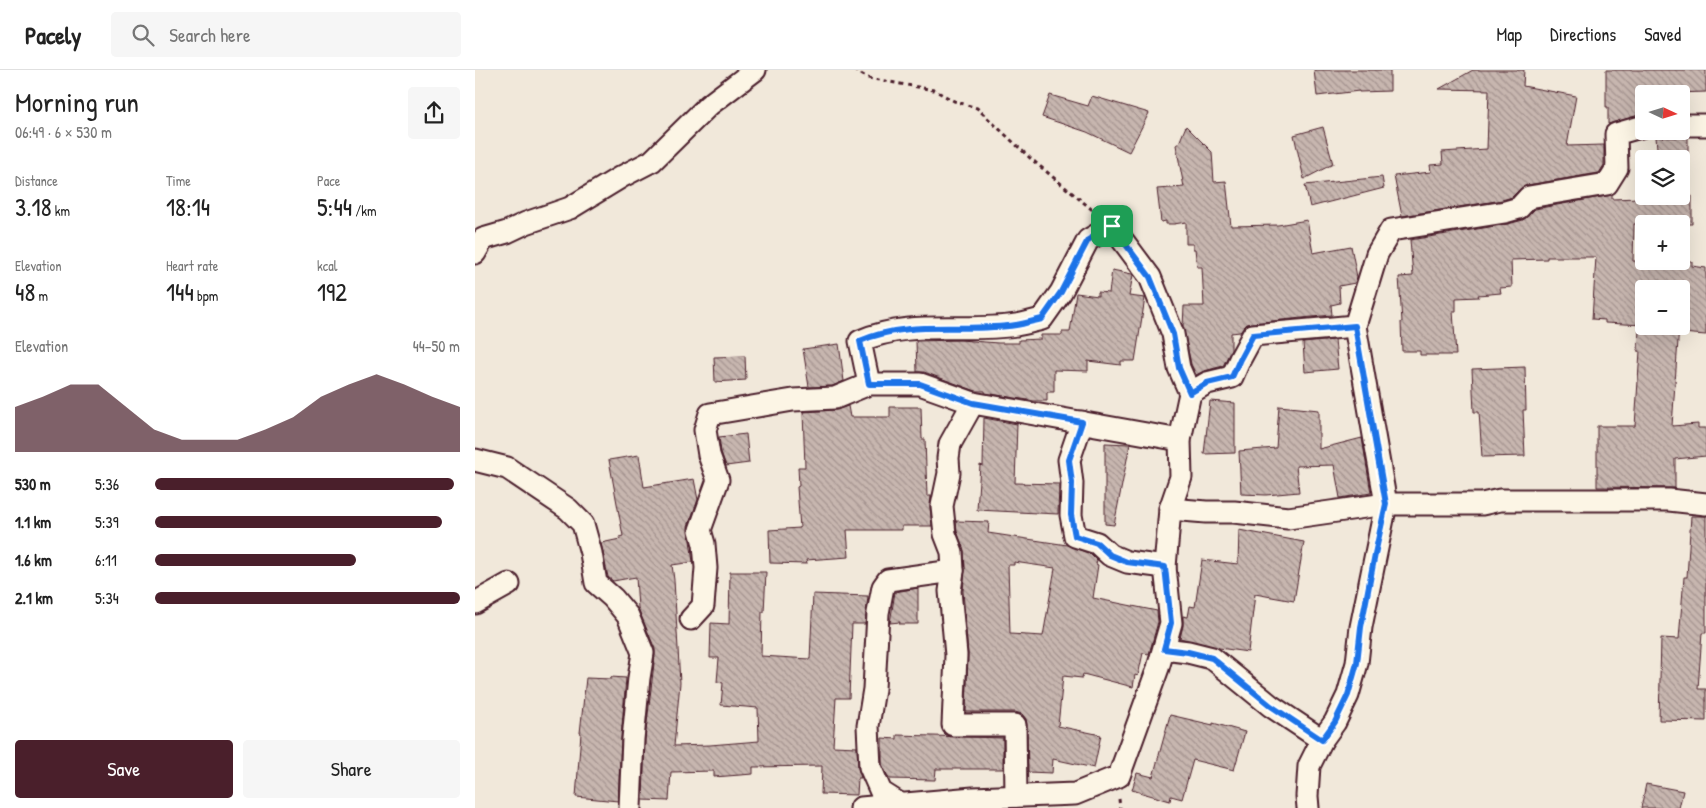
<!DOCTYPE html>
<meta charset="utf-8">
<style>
:root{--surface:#fff;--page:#f6f6f6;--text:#222;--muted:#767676;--line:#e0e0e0;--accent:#4a1f2b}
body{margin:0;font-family:"Patrick Hand",sans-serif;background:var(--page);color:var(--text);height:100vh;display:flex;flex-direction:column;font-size:19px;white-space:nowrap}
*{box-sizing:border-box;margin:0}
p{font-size:16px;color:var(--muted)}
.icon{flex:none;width:28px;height:28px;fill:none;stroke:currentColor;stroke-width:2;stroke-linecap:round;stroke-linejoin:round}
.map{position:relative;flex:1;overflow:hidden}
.details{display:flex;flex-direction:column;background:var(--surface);width:475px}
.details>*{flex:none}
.needle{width:32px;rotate:94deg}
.buttons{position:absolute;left:1160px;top:15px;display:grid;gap:10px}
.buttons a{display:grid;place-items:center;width:55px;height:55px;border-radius:5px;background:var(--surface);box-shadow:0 5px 20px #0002;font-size:25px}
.pin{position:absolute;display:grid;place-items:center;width:42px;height:42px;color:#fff;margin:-21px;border-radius:10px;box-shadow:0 2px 8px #0006}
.round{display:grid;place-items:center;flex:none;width:52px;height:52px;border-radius:5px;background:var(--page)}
.summary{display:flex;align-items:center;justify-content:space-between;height:85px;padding:0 15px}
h1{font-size:28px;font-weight:600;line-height:38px}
.figures{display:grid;grid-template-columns:repeat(3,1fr);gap:8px;height:85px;padding:5px 15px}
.figures div{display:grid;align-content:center}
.figures b{font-size:25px;font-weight:600}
.figures small{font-size:14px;font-weight:400}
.figures p{font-size:14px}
.chart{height:140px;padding:10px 15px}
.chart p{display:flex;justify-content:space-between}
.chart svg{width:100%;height:90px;margin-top:5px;fill:var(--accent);opacity:.7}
.cta{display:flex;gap:10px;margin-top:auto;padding:10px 15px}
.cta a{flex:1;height:58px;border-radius:5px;background:var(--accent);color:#fff;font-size:20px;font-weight:600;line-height:58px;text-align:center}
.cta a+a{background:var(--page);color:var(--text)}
ul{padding:0 15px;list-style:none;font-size:16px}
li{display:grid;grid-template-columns:80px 60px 1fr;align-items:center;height:38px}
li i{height:12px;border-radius:6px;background:var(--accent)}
header{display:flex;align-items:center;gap:30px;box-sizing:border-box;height:70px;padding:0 25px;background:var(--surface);border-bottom:1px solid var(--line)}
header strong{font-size:24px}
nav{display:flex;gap:28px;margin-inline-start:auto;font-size:18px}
.search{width:350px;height:45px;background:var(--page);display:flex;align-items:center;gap:12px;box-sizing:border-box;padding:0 18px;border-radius:5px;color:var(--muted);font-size:19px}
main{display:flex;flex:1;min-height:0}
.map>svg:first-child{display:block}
</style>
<header>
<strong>Pacely</strong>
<div class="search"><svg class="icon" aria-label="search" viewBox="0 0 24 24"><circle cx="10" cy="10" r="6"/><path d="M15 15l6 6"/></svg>Search here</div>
<nav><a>Map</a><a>Directions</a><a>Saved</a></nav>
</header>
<main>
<section class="details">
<div class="summary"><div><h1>Morning run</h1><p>06:49 · 6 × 530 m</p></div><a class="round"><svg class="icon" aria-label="share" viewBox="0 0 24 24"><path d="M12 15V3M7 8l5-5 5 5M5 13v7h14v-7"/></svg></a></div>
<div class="figures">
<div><p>Distance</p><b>3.18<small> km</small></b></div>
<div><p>Time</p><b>18:14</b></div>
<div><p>Pace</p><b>5:44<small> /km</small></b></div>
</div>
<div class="figures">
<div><p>Elevation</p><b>48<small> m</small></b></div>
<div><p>Heart rate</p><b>144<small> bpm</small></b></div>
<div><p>kcal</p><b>192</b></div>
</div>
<div class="chart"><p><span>Elevation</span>44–50 m</p>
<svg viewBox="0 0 160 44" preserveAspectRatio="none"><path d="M0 44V22L10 17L20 11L30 11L40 22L50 33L60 38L70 38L80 38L90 33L100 27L110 17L120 11L130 6L140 11L150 17L160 22V44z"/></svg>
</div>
<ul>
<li><b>530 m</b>5:36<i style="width:98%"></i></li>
<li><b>1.1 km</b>5:39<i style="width:94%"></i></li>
<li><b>1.6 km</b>6:11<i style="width:66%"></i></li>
<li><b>2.1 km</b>5:34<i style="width:100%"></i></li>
</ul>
<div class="cta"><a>Save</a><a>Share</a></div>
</section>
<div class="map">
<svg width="1231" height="738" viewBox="0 0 1231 738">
<defs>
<pattern id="building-back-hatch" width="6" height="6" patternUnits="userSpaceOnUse" patternTransform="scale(1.25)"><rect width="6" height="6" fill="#c7b6af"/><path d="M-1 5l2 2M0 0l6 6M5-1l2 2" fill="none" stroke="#a4938f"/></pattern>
</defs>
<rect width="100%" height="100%" fill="#f1e8da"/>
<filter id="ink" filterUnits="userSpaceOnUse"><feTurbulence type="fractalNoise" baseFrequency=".02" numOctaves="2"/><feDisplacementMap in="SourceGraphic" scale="10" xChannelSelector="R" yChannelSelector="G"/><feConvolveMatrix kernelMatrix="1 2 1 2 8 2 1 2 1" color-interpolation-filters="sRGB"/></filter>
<g filter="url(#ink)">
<!-- building -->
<g fill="url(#building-back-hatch)" stroke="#4a1f2b" fill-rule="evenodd">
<path d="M 839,0 L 915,0 L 915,21 L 884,22 L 884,21 L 842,26 Z"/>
<path d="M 998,0 L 1049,0 L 1048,16 L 1101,26 L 1092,76 L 1129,75 L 1129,95 L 1124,103 L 1052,115 L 1045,119 L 1037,127 L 1027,130 L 927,146 L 919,106 L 956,102 L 955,95 L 968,94 L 967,82 L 1012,79 L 1014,20 L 964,19 Z"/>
<path d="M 1131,0 L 1231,0 L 1231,22 L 1169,24 L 1169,44 L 1133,54 L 1133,37 L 1131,37 Z"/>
<path d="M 575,25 L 613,36 L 617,26 L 674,43 L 654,82 L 612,62 L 567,47 Z"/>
<path d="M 711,56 L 737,82 L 739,112 L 751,111 L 756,156 L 803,155 L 832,150 L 838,183 L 876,176 L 882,207 L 880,213 L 864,216 L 865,233 L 856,235 L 857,245 L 777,253 L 772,254 L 765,262 L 756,263 L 756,280 L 748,296 L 729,301 L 721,305 L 716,294 L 708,257 L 709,236 L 729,236 L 727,197 L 722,197 L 720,179 L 718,179 L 718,174 L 711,174 L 711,152 L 699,154 L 691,154 L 691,151 L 686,152 L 682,119 L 709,117 L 701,75 L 704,73 Z"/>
<path d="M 848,57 L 858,94 L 829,109 L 819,65 Z"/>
<path d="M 1181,67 L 1213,68 L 1213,89 L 1183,89 Z"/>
<path d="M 907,107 L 909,118 L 835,137 L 830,115 Z"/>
<path d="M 1137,125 L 1137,129 L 1217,126 L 1217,154 L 1159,154 L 1158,191 L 1217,191 L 1217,196 L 1231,198 L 1231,265 L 1206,263 L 1206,219 L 1169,219 L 1169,255 L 1130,253 L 1130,250 L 1117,249 L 1121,187 L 1072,187 L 1072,189 L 1036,190 L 1037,217 L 1025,218 L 1026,223 L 1003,225 L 1004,227 L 981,228 L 981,241 L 978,241 L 981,285 L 945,285 L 945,281 L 927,281 L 926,252 L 927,252 L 924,207 L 938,206 L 935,170 L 1033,154 L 1048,150 L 1060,139 Z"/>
<path d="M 637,200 L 657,204 L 658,205 L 654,226 L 670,228 L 660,291 L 646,291 L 646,295 L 613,291 L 613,301 L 579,300 L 579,322 L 572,322 L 572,331 L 559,331 L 510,323 L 510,321 L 501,321 L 449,302 L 442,302 L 441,271 L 485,270 L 523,273 L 544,273 L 544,270 L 566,269 L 566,265 L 587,265 L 587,262 L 595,262 L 601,223 L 623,226 L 623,222 L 634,223 Z"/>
<path d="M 1164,256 L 1204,256 L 1197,356 L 1223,354 L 1223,358 L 1231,358 L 1231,386 L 1200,389 L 1200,418 L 1122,417 L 1122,356 L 1160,356 L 1165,281 L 1163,281 Z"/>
<path d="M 860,270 L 863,299 L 830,302 L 828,273 Z"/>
<path d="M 364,274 L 369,311 L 357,316 L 334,317 L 328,279 Z"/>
<path d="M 270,286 L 271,310 L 240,312 L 239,287 Z"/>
<path d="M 1050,297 L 1051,340 L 1048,340 L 1050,386 L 1007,387 L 1004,342 L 999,342 L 997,299 Z"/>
<path d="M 735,331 L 760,333 L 760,383 L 729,384 Z"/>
<path d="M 373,336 L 375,347 L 415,347 L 415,337 L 446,337 L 447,369 L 450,369 L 452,426 L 456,426 L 455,437 L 457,456 L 427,456 L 427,460 L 372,460 L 374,487 L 331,490 L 332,494 L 295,493 L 294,460 L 325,458 L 322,417 L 324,416 L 323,397 L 330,397 L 328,342 L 361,340 Z"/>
<path d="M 804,336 L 844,340 L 844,379 L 887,368 L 896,423 L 865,428 L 859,395 L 821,396 L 824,422 L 791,425 L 766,424 L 764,381 L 801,378 Z"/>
<path d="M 509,348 L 542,354 L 540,413 L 584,414 L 583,444 L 502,440 L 505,395 L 508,396 Z"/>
<path d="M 271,364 L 274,393 L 251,396 L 246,382 L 244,367 Z"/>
<path d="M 630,373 L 655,374 L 639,455 L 630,454 Z"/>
<path d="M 164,385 L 169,417 L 219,409 L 223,430 L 213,456 L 218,492 L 197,495 L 199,510 L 205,613 L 199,676 L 235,675 L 284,671 L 283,638 L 246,635 L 248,613 L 242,612 L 244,588 L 235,588 L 236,553 L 254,554 L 255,502 L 291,502 L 289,542 L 287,542 L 286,586 L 335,589 L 338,524 L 393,526 L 390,554 L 377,554 L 374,628 L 361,628 L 358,676 L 382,677 L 383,698 L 386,708 L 383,708 L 382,725 L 346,724 L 347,696 L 278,697 L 278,704 L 239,707 L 239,701 L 196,702 L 194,731 L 168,730 L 170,670 L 180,585 L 180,579 L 163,538 L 161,507 L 138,511 L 133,507 L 126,473 L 145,469 L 144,467 L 148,466 L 134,390 Z"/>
<path d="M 1216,446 L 1231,446 L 1231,563 L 1227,563 L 1223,619 L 1231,619 L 1231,651 L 1184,650 L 1186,568 L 1204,569 L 1209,507 L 1212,507 Z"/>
<path d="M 481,451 L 514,452 L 513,463 L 592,475 L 616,484 L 622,490 L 621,494 L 623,495 L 618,528 L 682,541 L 683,552 L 674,584 L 668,583 L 663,606 L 660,605 L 658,617 L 608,604 L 607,608 L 588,606 L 583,656 L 626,665 L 619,698 L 578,689 L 577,703 L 553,702 L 552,655 L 551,649 L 547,644 L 540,642 L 491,642 L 493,584 L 488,521 L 490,500 L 489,481 L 482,461 ZM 539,492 L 580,498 L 568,566 L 535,564 L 533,495 L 539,495 Z"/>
<path d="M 764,460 L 829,472 L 819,531 L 780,524 L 773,582 L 744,578 L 705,568 L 708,556 L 708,546 L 713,547 L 715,536 L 720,537 L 727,490 L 763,494 Z"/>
<path d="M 443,518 L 443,554 L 424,554 L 425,552 L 415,553 L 420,522 Z"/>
<path d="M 136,607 L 151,608 L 146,668 L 143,731 L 101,727 L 106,663 L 105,663 L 111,608 L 136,609 Z"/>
<path d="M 695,645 L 738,655 L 738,653 L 770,662 L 759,700 L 718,690 L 707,729 L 696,726 L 695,731 L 657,720 L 662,703 L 678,707 Z"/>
<path d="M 422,665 L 528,668 L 528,699 L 461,699 L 460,710 L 414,709 L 407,694 L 407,668 L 422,669 Z"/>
<path d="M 1171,714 L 1208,721 L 1204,738 L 1166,738 Z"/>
</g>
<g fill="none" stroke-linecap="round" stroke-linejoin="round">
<!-- street casing -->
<g stroke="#4a1f2b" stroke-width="25">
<g id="street">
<path d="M 1206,55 L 1231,55"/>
<path d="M 0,183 L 8,169 L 32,162 L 51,153 L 95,138 L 146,107 L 177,91 L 234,35 L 280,0"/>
<path d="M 715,323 L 732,313 L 757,307 L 765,289 L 778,265 L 880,256 L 902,184 L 916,160 L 1030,142 L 1044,138 L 1054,127 L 1132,114 L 1142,98 L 1141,64 L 1169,56"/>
<path d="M 607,352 L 594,390 L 597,413 L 596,445 L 600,466 L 622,473 L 635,485 L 652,492 L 690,497"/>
<path d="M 0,390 L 32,398 L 93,439 L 108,454 L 116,483 L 121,513 L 138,528 L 153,546 L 168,583 L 164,608 L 158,669 L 155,738"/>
<path d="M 695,439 L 731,442 L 759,442 L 813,448 L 911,434 L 1007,434 L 1025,430 L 1194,430 L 1231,434"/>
<path d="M 478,501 L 475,521 L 481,585 L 478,655 L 540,655 L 541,726"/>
<path d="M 0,533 L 34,514"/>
<path d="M 216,549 L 228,536 L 231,498 L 229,474 L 225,460 L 243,410 L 234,385 L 230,360 L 235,344 L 318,330 L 360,328 L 394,314 L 445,314 L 498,333"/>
<path d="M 689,579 L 713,582 L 737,588 L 796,636 L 847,670"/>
<path d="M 425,734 L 406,722 L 395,697 L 393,656 L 399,619 L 403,543 L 408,517 L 413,510 L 478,501 L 477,482 L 470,464 L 467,436 L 474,403 L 473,388 L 475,374 L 498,333 L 705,370"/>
<path d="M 386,738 L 498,728 L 600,724 L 644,706 L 683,598 L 696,553 L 690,497 L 695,439 L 706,407 L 705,370 L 715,323 L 704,298 L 698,264 L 675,207 L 637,156 L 613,170 L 586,222 L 567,249 C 558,251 549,254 541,255 C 488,263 435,249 385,271 L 394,314"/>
<path d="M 833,738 L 832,726 L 834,696 L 847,670 L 860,652 L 873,625 L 882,593 L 886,557 L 911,434 L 880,256"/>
</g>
</g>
<!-- path -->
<g stroke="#4a1f2b" stroke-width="3" stroke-dasharray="4 4" stroke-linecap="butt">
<path d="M 379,0 L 393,8 L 459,20 L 479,31 L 502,38 L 555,88 L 620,142"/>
<path d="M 644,729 L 645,738"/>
</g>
<!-- street -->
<use href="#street" stroke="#fcf5e5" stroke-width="21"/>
</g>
</g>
<g fill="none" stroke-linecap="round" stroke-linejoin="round" filter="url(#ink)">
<!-- route casing -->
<g stroke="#fff" stroke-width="10">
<path id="route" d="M 637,156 L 675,207 L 698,264 L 704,298 L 715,323 L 732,313 L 757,307 L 765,289 L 778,265 L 880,256 L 911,434 L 900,484 L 886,557 L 882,593 L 873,625 L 860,652 L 847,670 L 796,636 L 737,588 L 713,582 L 689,579 L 696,553 L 690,497 L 652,492 L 635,485 L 622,473 L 600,466 L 596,445 L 597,413 L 594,390 L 607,352 L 498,333 L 445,314 L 394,314 L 385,271 C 435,249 488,263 541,255 C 549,254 558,251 567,249 L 586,222 L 613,170 Z"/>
</g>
<!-- route -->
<use href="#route" stroke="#1a73e8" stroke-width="6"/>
</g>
</svg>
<div class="buttons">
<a><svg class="needle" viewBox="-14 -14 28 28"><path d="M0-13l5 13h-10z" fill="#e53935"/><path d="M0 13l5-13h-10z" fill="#767676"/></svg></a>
<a><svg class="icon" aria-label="layers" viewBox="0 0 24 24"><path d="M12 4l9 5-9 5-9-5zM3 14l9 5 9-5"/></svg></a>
<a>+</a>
<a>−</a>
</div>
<div class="pin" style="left:637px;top:156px;background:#1e9e55"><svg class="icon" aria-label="arrive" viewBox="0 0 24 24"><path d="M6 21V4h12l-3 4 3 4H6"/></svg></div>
</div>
</main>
